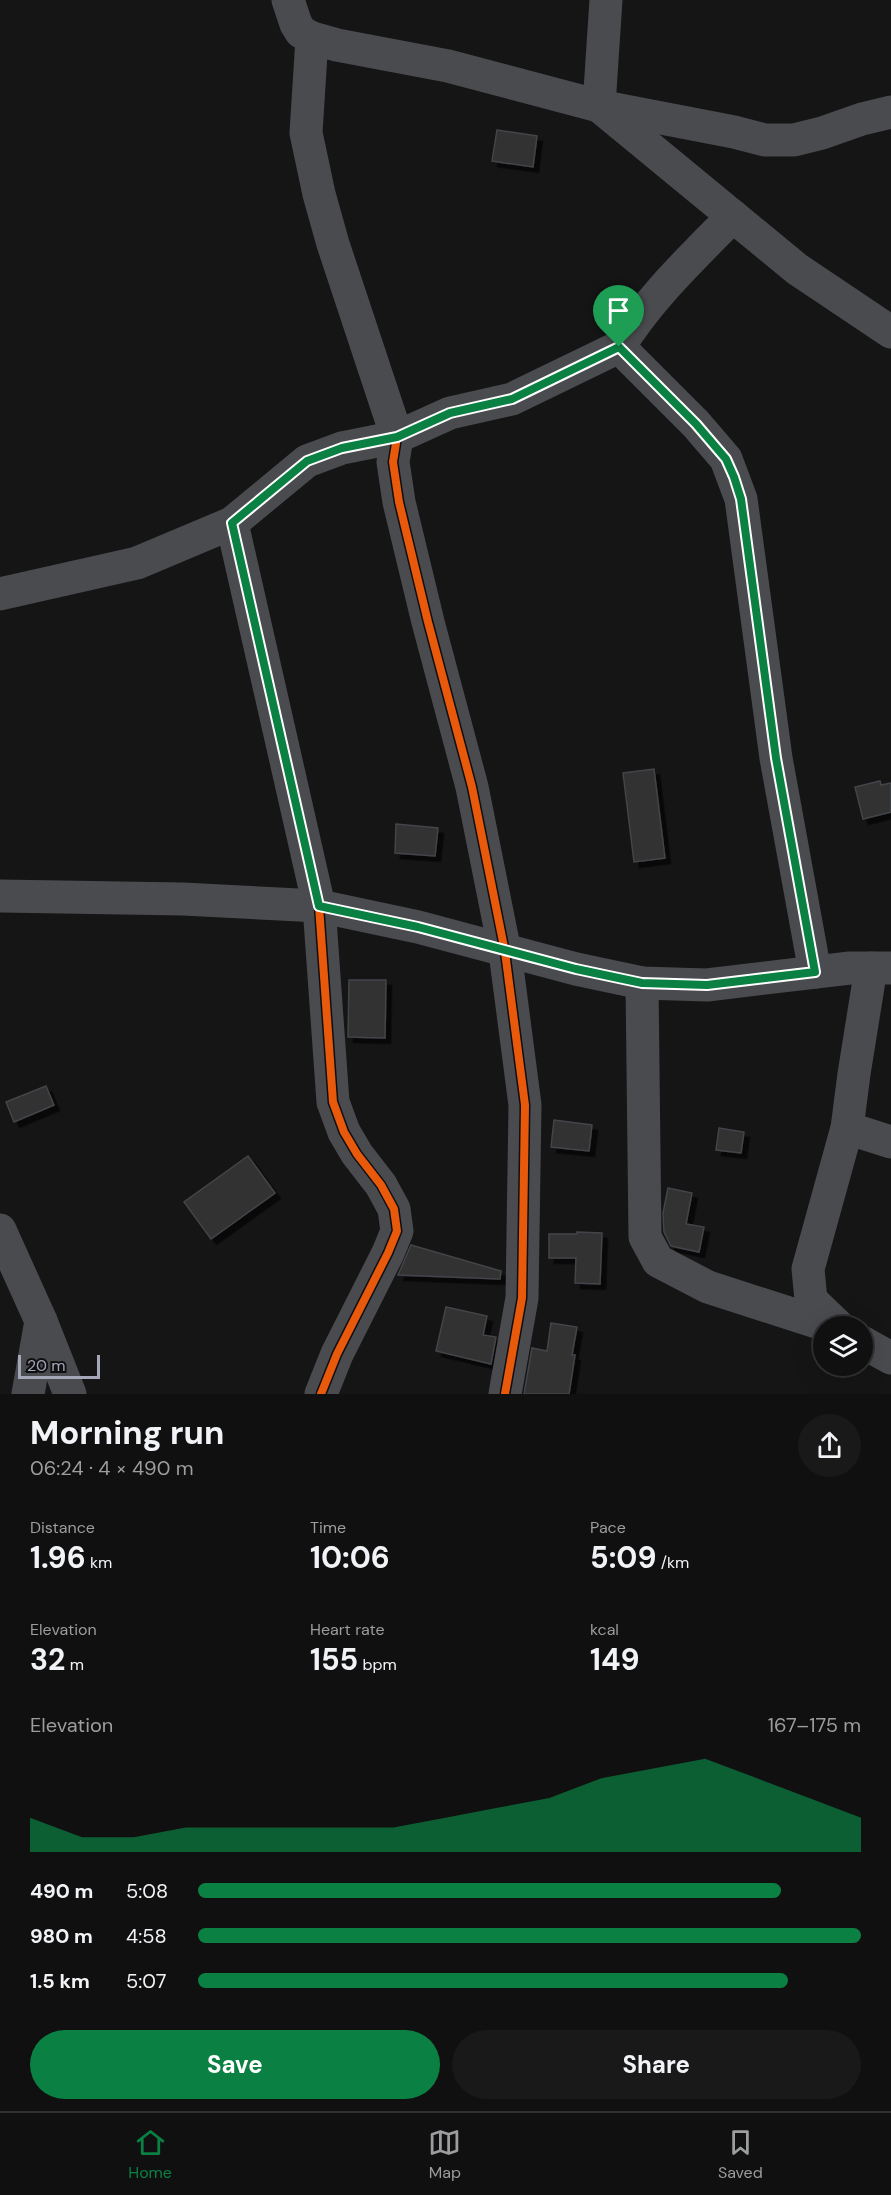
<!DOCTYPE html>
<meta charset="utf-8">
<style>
:root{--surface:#101010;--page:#191919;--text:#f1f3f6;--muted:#9c9d9f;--line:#303030;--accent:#0b8043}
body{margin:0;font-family:"DM Sans",sans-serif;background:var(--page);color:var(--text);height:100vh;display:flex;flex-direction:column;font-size:22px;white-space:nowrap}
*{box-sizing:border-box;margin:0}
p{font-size:20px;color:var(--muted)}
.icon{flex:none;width:33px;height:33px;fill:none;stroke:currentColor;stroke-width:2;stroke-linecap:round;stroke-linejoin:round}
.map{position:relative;height:1394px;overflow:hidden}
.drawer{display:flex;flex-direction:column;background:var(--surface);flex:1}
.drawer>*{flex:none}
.controls{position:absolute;left:813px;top:1316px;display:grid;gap:12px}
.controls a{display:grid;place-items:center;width:60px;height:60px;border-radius:50%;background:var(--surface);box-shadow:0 6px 24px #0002,0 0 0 2px var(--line);font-size:30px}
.scale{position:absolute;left:18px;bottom:15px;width:82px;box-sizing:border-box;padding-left:6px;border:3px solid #a4a7b8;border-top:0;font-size:16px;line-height:21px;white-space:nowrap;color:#a4a7b8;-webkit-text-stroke:4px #0f0f11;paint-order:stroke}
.pin{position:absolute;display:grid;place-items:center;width:51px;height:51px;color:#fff;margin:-62px -26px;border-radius:50% 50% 50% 0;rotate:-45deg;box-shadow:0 0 6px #0007}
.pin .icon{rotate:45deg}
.round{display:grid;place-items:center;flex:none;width:63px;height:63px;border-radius:32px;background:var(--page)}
.head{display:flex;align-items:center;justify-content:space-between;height:102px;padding:0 30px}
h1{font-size:33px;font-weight:700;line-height:45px}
.figures{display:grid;grid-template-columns:repeat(3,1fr);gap:9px;height:102px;padding:6px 30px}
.figures div{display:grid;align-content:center}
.figures b{font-size:30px;font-weight:700}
.figures small{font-size:16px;font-weight:400}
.figures p{font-size:16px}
.chart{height:168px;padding:12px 30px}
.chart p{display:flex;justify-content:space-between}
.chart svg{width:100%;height:108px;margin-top:6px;fill:var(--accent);opacity:.7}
.cta{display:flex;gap:12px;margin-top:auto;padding:12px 30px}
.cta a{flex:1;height:69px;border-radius:36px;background:var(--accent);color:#fff;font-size:24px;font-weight:700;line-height:69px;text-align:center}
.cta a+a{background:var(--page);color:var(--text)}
ul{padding:0 30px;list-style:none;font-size:20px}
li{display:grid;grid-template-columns:96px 72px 1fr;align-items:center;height:45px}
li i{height:15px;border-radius:8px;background:var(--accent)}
.tabs{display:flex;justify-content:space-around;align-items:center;height:84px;border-top:2px solid var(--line);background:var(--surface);font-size:16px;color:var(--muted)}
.tabs a{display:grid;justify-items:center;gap:3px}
.tabs .current{color:var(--accent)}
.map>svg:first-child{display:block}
</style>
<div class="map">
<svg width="891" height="1394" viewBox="0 0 891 1394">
<defs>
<filter id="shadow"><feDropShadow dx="5.5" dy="5.5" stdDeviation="0" flood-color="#0009"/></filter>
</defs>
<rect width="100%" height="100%" fill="#151515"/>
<!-- building -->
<g fill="#313133" stroke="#434449" stroke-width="1.5" filter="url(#shadow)">
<path d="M 497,130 L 537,136 L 533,167 L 492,161 Z"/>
<path d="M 654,769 L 665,858 L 634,862 L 623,773 Z"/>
<path d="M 880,781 L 881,785 L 891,783 L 891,812 L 863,819 L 855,787 Z"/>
<path d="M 396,824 L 438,828 L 435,856 L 395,853 Z"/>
<path d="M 349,980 L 386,980 L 385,1038 L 348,1037 Z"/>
<path d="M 46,1086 L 54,1105 L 14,1122 L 6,1102 Z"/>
<path d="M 554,1120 L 592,1125 L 589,1151 L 551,1147 Z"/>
<path d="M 719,1128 L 744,1132 L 741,1153 L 716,1150 Z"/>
<path d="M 248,1156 L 275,1193 L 211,1239 L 184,1202 Z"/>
<path d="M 668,1188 L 692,1193 L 686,1224 L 704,1227 L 699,1252 L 671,1246 L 664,1232 L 663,1213 Z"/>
<path d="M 577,1232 L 602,1233 L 600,1284 L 575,1283 L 576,1258 L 549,1258 L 549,1234 L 577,1234 Z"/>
<path d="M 411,1245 L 501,1271 L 500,1279 L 398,1275 Z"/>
<path d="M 446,1307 L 487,1316 L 483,1335 L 496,1337 L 491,1364 L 436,1351 Z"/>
<path d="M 551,1323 L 577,1327 L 572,1355 L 575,1355 L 569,1394 L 524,1394 L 532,1348 L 547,1351 Z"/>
</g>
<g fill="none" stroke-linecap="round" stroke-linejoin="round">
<!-- minor -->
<g stroke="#4a4b4f" stroke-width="33">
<path d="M 288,0 L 296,24 L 301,32 L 312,38 L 337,45 L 448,66 L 599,106 L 734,132 L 765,140 L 794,140 L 822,133 L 862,119 L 891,112"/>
<path d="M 606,0 L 599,106 L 797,269 L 891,332"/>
<path d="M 733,216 C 692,258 650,297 619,347 L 696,424 L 726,459 L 741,499 L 776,758 L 815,972"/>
<path d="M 232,523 L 319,906 L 333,1102 L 344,1132 L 357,1154 L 381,1185 L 394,1209 L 397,1231 L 388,1253 L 337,1354 L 321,1394"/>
<path d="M 0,594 L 137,563 L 232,523 L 307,461 L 342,448 L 397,437 L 333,244 L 319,194 L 306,133 L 312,38"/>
<path d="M 0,896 L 183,899 L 319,906 L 418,927 L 576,969 L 642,983 L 707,985 L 850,968 L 891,968"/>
<path d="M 871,968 L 854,1074 L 847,1128 L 891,1142"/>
<path d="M 642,983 L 645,1237 L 658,1261 L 708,1287 L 829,1326"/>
<path d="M 0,1230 L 41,1321 L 70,1394"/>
<path d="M 838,1326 L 811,1300 L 808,1269 L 847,1128"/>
<path d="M 862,1342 L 891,1358"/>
<path d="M 28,1394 L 41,1321"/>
<path d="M 505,1394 L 522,1298 L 525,1105 L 505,952 L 472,787 L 428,622 L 399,502 L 393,462 L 397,437 L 450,413 L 512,399 L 619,347"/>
</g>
<!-- cycleway casing -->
<g stroke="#0f0f11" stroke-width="11">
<g id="cycleway">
<path d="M 232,523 L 319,906 L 333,1102 L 344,1132 L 357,1154 L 381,1185 L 394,1209 L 397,1231 L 388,1253 L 337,1354 L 321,1394"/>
<path d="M 505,1394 L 522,1298 L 525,1105 L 505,952 L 472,787 L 428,622 L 399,502 L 393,462 L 397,437 L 450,413 L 512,399 L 619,347"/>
</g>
</g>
<!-- cycleway -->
<use href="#cycleway" stroke="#e8590c" stroke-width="8"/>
</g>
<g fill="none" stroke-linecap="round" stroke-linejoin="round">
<!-- route casing -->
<g stroke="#fff" stroke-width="12">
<path id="route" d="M 619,347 L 696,424 L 726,459 L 734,477 L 741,499 L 776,758 L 815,972 L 707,985 L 642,983 L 576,969 L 418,927 L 319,906 L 232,523 L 307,461 L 342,448 L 397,437 L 450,413 L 512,399 Z"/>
</g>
<!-- route -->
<use href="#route" stroke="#0b8043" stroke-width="8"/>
</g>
</svg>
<div class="controls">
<a><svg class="icon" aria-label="layers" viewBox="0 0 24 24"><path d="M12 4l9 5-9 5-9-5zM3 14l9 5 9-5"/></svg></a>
</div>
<div class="scale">20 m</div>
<div class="pin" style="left:619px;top:347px;background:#1e9e55"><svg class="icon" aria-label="arrive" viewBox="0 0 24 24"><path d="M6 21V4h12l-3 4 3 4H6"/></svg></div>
</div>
<section class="drawer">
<div class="head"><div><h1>Morning run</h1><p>06:24 · 4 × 490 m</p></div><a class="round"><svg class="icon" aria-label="share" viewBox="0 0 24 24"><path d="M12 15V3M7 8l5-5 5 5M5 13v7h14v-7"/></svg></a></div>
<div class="figures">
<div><p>Distance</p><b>1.96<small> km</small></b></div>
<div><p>Time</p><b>10:06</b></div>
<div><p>Pace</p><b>5:09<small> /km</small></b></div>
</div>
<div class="figures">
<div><p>Elevation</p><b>32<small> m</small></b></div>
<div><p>Heart rate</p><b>155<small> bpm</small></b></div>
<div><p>kcal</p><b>149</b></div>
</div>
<div class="chart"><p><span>Elevation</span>167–175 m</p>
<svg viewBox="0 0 160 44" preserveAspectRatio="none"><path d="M0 44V30L10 38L20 38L30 34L40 34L50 34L60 34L70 34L80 30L90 26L100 22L110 14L120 10L130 6L140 14L150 22L160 30V44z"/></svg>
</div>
<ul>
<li><b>490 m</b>5:08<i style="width:88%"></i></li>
<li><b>980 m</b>4:58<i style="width:100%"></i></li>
<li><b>1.5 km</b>5:07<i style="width:89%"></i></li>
</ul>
<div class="cta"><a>Save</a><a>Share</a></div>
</section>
<nav class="tabs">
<a class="current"><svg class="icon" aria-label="home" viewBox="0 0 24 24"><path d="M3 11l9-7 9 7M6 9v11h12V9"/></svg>Home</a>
<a><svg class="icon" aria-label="map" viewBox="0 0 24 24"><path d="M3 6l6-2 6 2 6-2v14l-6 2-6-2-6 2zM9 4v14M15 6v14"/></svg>Map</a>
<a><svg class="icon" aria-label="saved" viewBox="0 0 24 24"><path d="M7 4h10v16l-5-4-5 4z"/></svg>Saved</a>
</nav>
